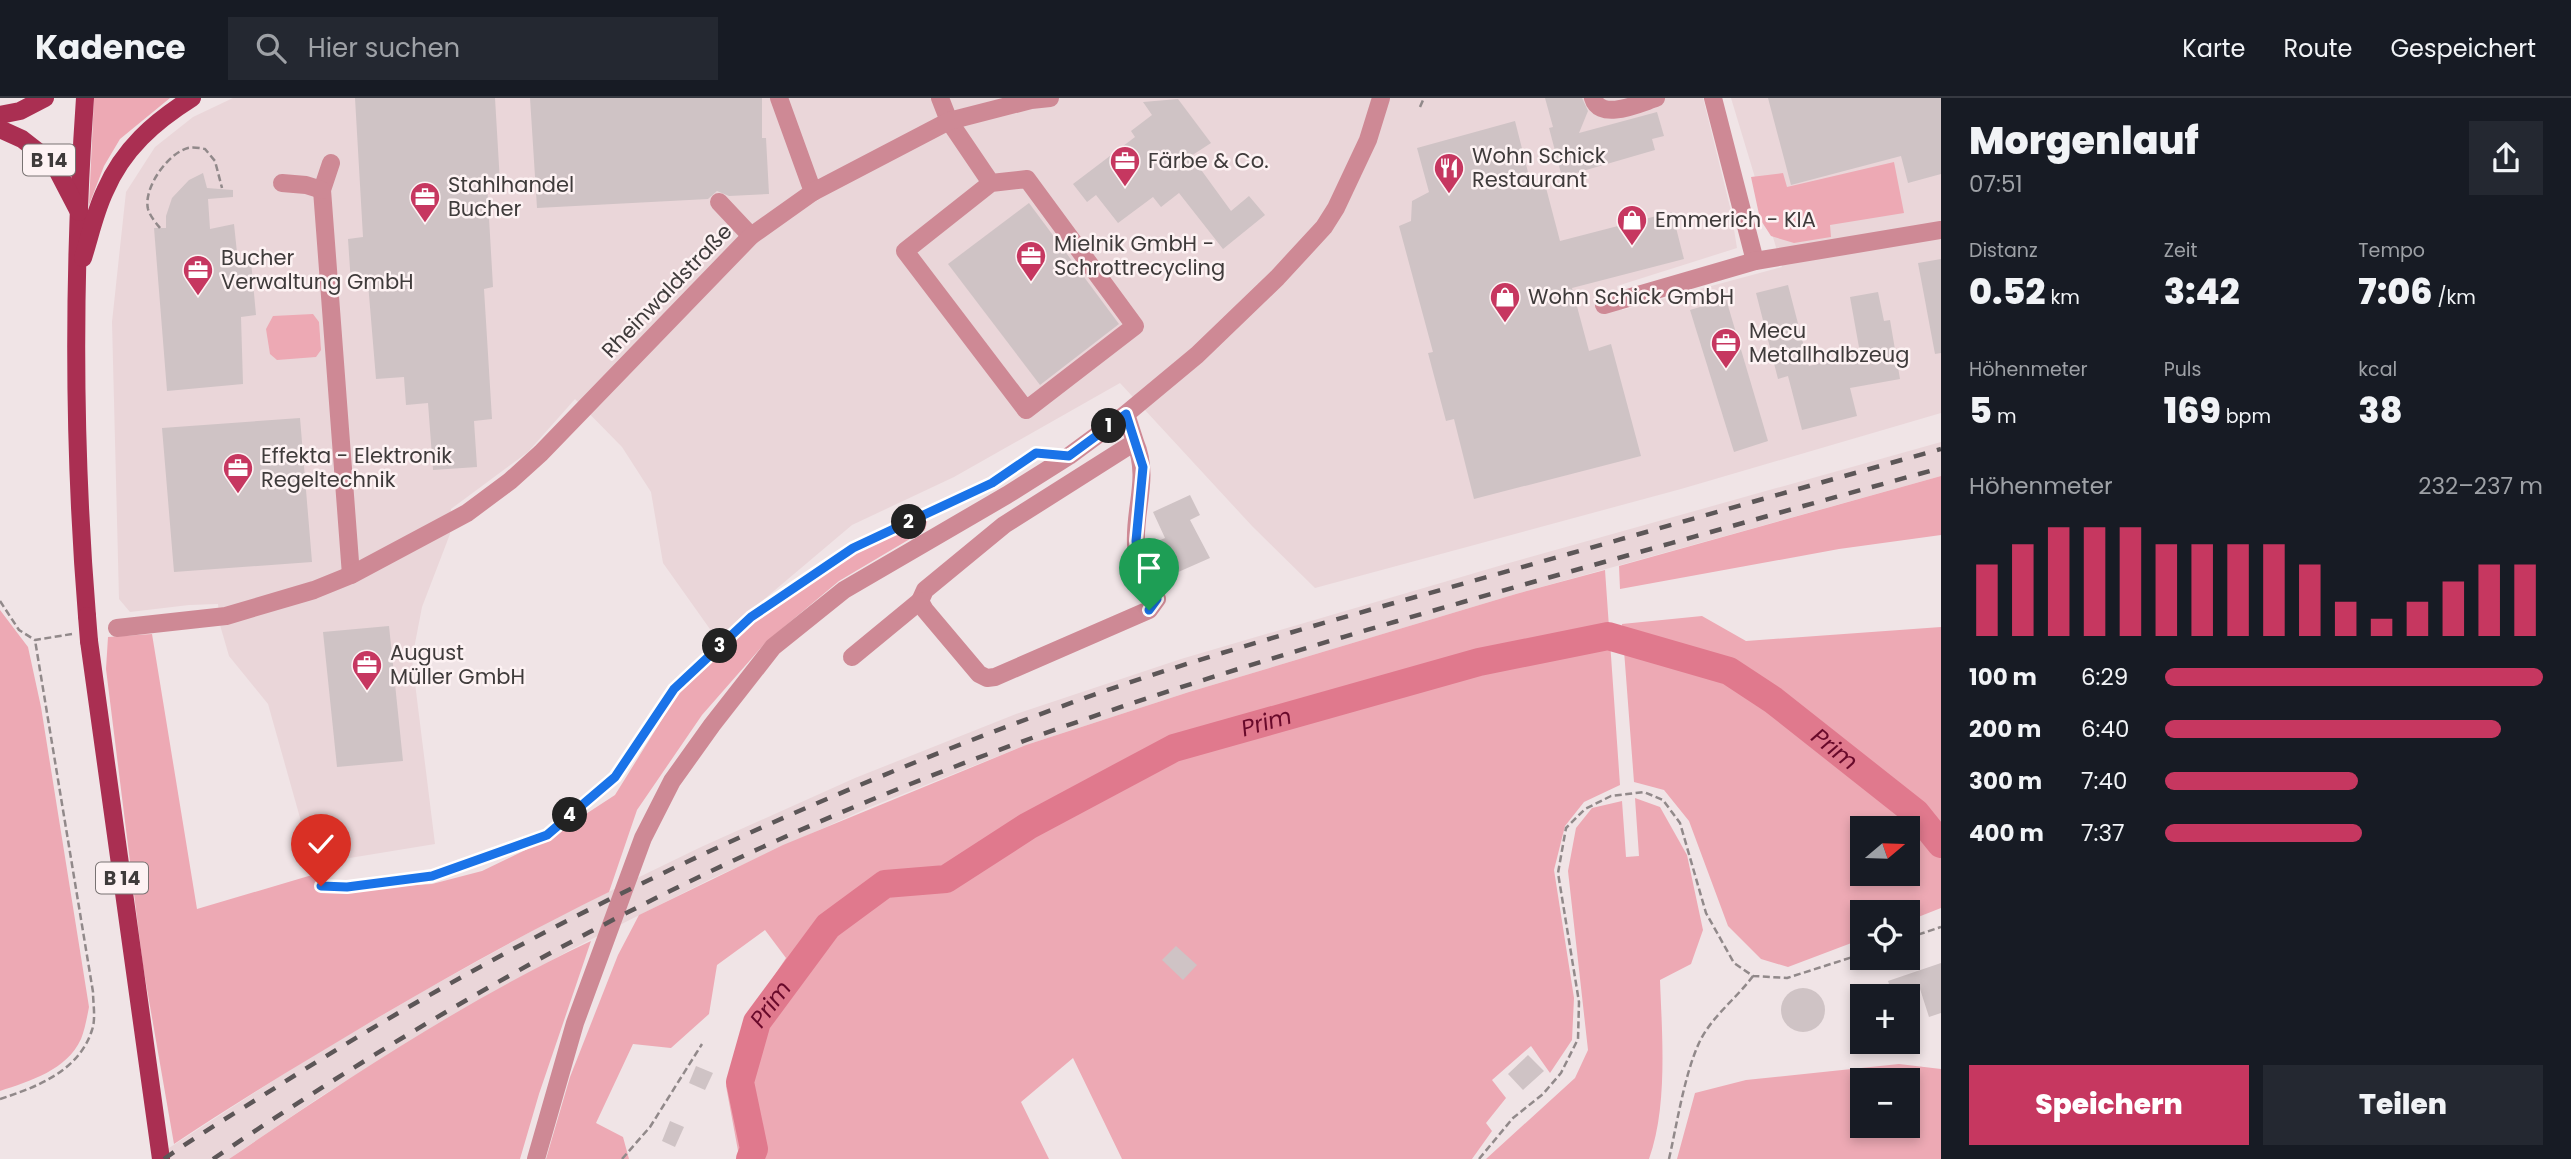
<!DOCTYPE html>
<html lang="de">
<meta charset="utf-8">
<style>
:root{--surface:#171b24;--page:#242831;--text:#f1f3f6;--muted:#9ea1a6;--line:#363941;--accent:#c63760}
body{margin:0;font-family:Poppins,sans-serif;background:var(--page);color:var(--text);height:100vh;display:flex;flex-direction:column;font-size:26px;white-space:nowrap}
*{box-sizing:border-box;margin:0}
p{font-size:23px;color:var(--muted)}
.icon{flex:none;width:38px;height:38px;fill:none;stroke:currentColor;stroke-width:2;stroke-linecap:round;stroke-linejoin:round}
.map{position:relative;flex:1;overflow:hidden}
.side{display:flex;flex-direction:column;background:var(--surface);width:630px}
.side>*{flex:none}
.needle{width:46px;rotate:71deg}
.tools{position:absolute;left:1850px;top:718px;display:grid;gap:14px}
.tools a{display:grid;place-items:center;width:70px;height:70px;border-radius:0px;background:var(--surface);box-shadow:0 4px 10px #0003;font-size:35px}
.pin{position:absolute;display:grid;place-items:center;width:60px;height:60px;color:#fff;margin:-72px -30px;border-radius:50% 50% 50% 0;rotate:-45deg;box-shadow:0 0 7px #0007}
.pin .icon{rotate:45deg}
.km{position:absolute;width:35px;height:35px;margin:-18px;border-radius:50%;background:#222;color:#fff;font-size:19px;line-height:35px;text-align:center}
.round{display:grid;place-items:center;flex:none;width:74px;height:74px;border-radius:0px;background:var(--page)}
.overview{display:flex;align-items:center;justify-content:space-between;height:119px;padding:0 28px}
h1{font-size:38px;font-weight:800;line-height:52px}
.metrics{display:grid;grid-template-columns:repeat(3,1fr);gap:10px;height:119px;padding:7px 28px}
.metrics div{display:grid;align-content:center}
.metrics b{font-size:35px;font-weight:800}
.metrics small{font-size:19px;font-weight:400}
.metrics p{font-size:19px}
.chart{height:196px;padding:14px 28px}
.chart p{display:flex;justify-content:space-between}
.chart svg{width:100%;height:126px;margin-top:7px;stroke:var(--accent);stroke-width:6}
.action{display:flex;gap:14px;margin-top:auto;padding:14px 28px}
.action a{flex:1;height:80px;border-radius:0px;background:var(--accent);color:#fff;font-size:28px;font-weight:800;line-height:80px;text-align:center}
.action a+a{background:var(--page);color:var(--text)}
ul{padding:0 28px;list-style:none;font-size:23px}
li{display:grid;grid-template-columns:112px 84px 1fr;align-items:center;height:52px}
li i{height:18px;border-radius:9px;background:var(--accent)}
header{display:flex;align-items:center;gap:42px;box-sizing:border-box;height:98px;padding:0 35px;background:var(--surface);border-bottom:2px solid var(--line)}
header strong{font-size:33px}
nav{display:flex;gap:38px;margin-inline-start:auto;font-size:24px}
.search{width:490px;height:63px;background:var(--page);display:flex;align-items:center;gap:18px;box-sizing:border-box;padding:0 24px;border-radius:0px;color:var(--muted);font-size:26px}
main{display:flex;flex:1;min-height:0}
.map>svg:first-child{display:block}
</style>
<header>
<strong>Kadence</strong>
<div class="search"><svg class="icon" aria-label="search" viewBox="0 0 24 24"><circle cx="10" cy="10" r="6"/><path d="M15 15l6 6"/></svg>Hier suchen</div>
<nav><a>Karte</a><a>Route</a><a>Gespeichert</a></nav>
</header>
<main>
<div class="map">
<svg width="1941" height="1061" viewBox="0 0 1941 1061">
<rect width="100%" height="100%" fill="#f0e4e6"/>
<!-- built -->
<g fill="#ead6d9">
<path d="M 233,0 L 1703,0 L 1731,113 L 1737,150 L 1617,188 L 1622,212 L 1782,169 L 1731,0 L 1941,0 L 1941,315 L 1681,391 L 1315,490 L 1252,428 L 1120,285 L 954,379 L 852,427 L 717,541 L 663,465 L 651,394 L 622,349 L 575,301 L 528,354 L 451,411 L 450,436 L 422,509 L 412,561 L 435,746 L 313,766 L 268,606 L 229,558 L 220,527 L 218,506 L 189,507 L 130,514 L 119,501 L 112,224 L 126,94 L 155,49 L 193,19 Z"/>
<path d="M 1941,344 L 1941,378 L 1516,496 L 1189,594 L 1026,647 L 868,710 L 713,780 L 572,851 L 447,921 L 320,999 L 229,1061 L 152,1061 L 302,964 L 429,890 L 559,818 L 701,749 L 855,680 L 1016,616 L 1181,561 L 1509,465 Z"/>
</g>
<!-- green -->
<g fill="#eda9b4" fill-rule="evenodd">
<path d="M 94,0 L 170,0 L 120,41 L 104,68 L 89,107 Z"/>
<path d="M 1894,64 L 1904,115 L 1830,127 L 1831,139 L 1794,145 L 1771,138 L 1760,121 L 1751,79 L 1783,75 L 1787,89 Z"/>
<path d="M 313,216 L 319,224 L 321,252 L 316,259 L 277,262 L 270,256 L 266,231 L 273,218 Z"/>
<path d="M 1941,378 L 1941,437 L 1839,451 L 1620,491 L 1619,468 Z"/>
<path d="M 928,420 L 925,432 L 839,483 L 766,544 L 702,617 L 637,712 L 609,794 C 531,832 454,875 379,919 C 310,960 241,1001 174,1046 L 143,868 L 106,571 L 108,539 L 152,536 L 197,811 L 312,777 L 350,791 L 432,786 L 482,773 L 546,742 L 615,697 L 679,594 L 752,523 L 856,453 Z"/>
<path d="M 1605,472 L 1620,687 L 1584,704 L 1565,728 L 1554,772 L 1574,900 L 1572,942 L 1550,975 L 1531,948 L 1492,982 L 1506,1000 L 1486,1025 L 1492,1033 L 1472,1061 L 1122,1061 L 1073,960 L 1021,1004 L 1049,1061 L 737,1061 L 739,1058 L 726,988 L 747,919 L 786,860 L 765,832 L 717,867 L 709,916 L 671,950 L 633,946 L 596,1025 L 623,1039 L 629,1061 L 546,1061 L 570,979 L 618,857 L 639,817 L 783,747 L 1026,647 L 1189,594 L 1516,496 Z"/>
<path d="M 0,512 L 28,549 L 41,609 L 89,909 C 87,919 85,931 81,941 C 67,972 30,983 0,993 Z"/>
<path d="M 1702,518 L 1746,543 L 1941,529 L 1941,810 L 1908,823 L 1908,814 L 1862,814 L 1862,841 L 1788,869 L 1761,861 L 1728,828 L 1689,723 L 1664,692 L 1634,684 L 1622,526 ZM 1862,730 L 1908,730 L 1908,775 L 1862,775 Z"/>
<path d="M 1635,700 L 1660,709 L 1687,757 L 1703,832 L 1691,866 L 1660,882 C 1662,937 1668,1008 1649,1061 L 1486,1061 L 1575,980 L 1588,952 L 1568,773 L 1576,730 L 1592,710 L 1622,703 L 1626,759 L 1639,758 Z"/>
<path d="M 591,843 L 539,996 L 520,1061 L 229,1061 C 345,982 464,903 591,843 Z"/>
<path d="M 1899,966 L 1941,971 L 1941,1061 L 1677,1061 L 1695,995 L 1746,982 ZM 1862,982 L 1908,982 L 1908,1027 L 1862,1027 Z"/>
</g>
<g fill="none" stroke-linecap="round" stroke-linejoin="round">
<!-- river -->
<path stroke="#e0798d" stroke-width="28" id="s1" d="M 750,1061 L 754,1051 L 740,984 L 757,924 L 828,828 L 885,786 L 946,781 L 1028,728 L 1174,650 L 1479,564 L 1608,538 L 1729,573 L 1773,602 L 1916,715 L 1941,746"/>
</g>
<!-- building -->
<g fill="#cfc3c5">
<path d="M 355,0 L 495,0 L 500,85 L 487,85 L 493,189 L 484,191 L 492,321 L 474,323 L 477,369 L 433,372 L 428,305 L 406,307 L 404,279 L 376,281 L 368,185 L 351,186 L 348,141 L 363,139 Z"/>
<path d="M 530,0 L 762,0 L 762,40 L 766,40 L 769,96 L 729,98 L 717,93 L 708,101 L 537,110 Z"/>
<path d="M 1545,0 L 1582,0 L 1588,13 L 1579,35 L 1657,14 L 1664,38 L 1652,41 L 1655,52 L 1562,79 L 1549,30 L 1553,29 Z"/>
<path d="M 1768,0 L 1941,0 L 1941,76 L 1908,85 L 1901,58 L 1791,87 Z"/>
<path d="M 1178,1 L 1211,45 L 1191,58 L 1231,113 L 1249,98 L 1265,117 L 1223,151 L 1179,95 L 1161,109 L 1153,99 L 1118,125 L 1096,97 L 1087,104 L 1073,86 L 1135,39 L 1131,33 L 1152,17 L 1143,4 Z"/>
<path d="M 1515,23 L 1532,90 L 1545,86 L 1560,143 L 1672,114 L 1684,161 L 1572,190 L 1589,253 L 1611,246 L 1641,358 L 1474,401 L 1454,321 L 1446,323 L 1428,255 L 1433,254 L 1399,128 L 1411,123 L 1412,103 L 1429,94 L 1417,50 Z"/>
<path d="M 203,75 L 207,90 L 233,92 L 233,99 L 208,101 L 210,131 L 234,126 L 238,164 L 251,163 L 256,217 L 241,219 L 243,286 L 167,293 L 154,130 L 166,130 L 166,118 L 172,100 L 189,82 Z"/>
<path d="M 1029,105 L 1119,226 L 1040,287 L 948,166 Z"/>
<path d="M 1941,161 L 1941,255 L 1935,256 L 1918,165 Z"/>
<path d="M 1788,187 L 1809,268 L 1860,255 L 1850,199 L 1878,194 L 1884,223 L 1890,222 L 1900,281 L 1850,290 L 1857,318 L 1802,332 L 1788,278 L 1778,281 L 1756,195 Z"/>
<path d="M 1726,201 L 1768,343 L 1734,354 L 1690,212 Z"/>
<path d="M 300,320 L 312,464 L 174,474 L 162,330 Z"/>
<path d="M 1190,397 L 1200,417 L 1190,422 L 1210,460 L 1176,475 L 1170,462 L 1158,468 L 1149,447 L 1165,440 L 1153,414 Z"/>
<path d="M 389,528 L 403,663 L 337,669 L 323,534 Z"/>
<path d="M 1176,848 L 1197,867 L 1183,882 L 1162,862 Z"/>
<path d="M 1941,865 L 1941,915 L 1929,919 L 1920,891 L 1893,898 L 1888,883 Z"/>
<circle cx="1803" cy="912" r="22"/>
<path d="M 1528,957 L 1544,973 L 1523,992 L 1508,976 Z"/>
<path d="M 696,968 L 713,975 L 705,992 L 689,985 Z"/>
<path d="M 670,1023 L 684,1029 L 675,1049 L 662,1043 Z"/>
</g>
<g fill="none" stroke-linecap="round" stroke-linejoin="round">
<!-- path -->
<g stroke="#91898a" stroke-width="2.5" stroke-dasharray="7 3.5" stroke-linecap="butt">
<path d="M 1420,9 L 1424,0"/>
<path d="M 160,130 C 156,125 150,118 148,111 C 143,90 168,55 188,50 C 193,49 200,50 205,51 L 215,63 L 222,90"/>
<path d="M 0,503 L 19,532 L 35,542 L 72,536"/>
<path d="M 321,788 L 347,789 L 432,777 L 547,737 L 615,679 L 674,591 L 751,519 L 853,450 L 992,385 L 1036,355 L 1041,356"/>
<path d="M 1908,840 L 1941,829"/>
<path d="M 0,1001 C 37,989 79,973 92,932 C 96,921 93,905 93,894 L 35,542"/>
<path d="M 622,1061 L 650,1029 L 702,946"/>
<path d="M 1479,1061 L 1513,1020 L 1543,996 L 1561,975 L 1578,941 L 1579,904 L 1558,775 L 1566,730 L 1585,711 L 1611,698 L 1644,694 L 1663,702 L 1680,725 L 1706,815 L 1734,865 L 1753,878 L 1787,880 L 1862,856"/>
<path d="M 1669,1061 C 1677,1026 1684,978 1699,945 C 1711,919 1736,901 1753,878"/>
</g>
<!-- minor -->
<g stroke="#ce8995" stroke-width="18">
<path d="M 779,0 L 813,94"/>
<path d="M 940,0 L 949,23 L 991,85 L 905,153 L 1026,312 L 1135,228 L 1027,81 L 991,85"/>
<path d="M 1593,0 C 1600,24 1640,5 1656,0"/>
<path d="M 1713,0 L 1755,163"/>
<path d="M 331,65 L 322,92 L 351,477"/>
<path d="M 282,85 L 306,87 L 322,92"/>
<path d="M 719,104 L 751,138"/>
<path d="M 1604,207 L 1755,163 L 1941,132"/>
<path d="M 1126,316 L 1135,344 L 1004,427 L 925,492 L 920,503 L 925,512 L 979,576 L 987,580 L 995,579 L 1149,512 L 1157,501 C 1149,483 1137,466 1136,446 C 1134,410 1150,379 1135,344"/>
<path d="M 117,530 L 226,518 L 314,492 L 351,477 L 467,415 L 510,383 L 541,355 L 751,138 L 813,94 L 949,23 L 1031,2 L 1050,0"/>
<path d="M 852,559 L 920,503"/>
<path d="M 536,1061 L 575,925 L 643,740 L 672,683 L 712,627 L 773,549 L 844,492 L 1007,397 L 1069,358 L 1126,316 L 1197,257 L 1277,180 L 1324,129 L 1336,110 L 1368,42 L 1381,0"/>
</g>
<!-- major -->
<g stroke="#aa2f52" stroke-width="18">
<path d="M 85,0 C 73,172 73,346 87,518"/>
<path d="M 0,17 L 20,13 L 45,0"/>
<path d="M 0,31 L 22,41 L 54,66 L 79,114"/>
<path d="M 83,160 C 90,138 95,114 105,93 C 123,51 154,24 192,0"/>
<path d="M 89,543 L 161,1061"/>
</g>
<!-- rail -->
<g stroke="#5c5657" stroke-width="4.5" stroke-dasharray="12 12" stroke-linecap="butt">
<path d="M 164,1061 C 201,1035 240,1012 278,988 C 535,825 809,698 1096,596 C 1196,561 1299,532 1401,503 C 1581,453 1761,401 1941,351"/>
<path d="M 213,1061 C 429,915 656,788 898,691 C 1106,607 1319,545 1533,484 C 1669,446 1805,407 1941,370"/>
</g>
<!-- major-bridge -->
<path stroke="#aa2f52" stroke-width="18" d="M 87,518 L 89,543"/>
</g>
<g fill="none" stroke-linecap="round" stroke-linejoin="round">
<!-- route casing -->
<g stroke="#fff" stroke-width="14">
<path id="route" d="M 321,788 L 347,789 L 432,778 L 547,737 L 615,679 L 674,591 L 751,519 L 853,450 L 992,385 L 1036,355 L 1069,358 L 1126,316 L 1143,369 L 1136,443 L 1138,460 L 1157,501 L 1149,512"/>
</g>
<!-- route -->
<use href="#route" stroke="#1a73e8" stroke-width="9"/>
</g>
<!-- icons -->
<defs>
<g id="office-pin" transform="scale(1.575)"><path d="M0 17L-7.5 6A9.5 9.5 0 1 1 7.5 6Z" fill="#c63760" stroke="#fdf2f3"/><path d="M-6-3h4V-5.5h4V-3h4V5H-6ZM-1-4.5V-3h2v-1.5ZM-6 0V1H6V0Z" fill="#fff"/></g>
<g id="restaurant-pin" transform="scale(1.575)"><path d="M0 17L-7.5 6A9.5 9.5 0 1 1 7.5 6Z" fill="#c63760" stroke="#fdf2f3"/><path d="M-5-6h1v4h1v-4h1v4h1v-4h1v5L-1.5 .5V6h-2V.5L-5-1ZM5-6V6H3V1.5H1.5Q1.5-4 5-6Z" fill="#fff"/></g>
<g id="shop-pin" transform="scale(1.575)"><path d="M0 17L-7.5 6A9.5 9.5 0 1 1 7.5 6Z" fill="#c63760" stroke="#fdf2f3"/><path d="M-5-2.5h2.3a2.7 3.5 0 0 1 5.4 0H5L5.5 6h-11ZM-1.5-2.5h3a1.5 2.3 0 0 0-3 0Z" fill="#fff"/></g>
</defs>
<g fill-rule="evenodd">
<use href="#office-pin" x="1125" y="63"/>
<use href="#restaurant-pin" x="1449" y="70"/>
<use href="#office-pin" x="425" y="99"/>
<use href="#shop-pin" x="1632" y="122"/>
<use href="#office-pin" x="1031" y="158"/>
<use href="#office-pin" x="198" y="172"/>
<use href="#shop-pin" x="1505" y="199"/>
<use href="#office-pin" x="1726" y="245"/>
<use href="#office-pin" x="238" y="370"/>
<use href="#office-pin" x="367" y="567"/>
</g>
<g text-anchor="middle" stroke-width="5" stroke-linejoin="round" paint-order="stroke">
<!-- shield labels -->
<g fill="#fdf2f3" stroke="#787272" stroke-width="2">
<rect x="23" y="46.5" width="52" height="31" rx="5"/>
<rect x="96" y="764.5" width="52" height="31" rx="5"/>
</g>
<g font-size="19" font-weight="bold" fill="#3f3b3b">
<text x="49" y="69">B 14</text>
<text x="122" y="787">B 14</text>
</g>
<!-- poi labels -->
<g font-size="21" fill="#3f3b3b" stroke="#fdf2f3" text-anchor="start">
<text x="1472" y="65">Wohn Schick<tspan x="1472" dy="24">Restaurant</tspan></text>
<text x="1148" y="70">Färbe &amp; Co.</text>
<text x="448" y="94">Stahlhandel<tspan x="448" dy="24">Bucher</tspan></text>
<text x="1655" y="129">Emmerich - KIA</text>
<text x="1054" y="153">Mielnik GmbH -<tspan x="1054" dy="24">Schrottrecycling</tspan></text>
<text x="221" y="167">Bucher<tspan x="221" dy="24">Verwaltung GmbH</tspan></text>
<text x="1528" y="206">Wohn Schick GmbH</text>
<text x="1749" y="240">Mecu<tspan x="1749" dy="24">Metallhalbzeug</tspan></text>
<text x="261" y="365">Effekta - Elektronik<tspan x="261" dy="24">Regeltechnik</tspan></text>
<text x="390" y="562">August<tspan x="390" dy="24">Müller GmbH</tspan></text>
</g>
<!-- street labels -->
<g font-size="21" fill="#3f3b3b" stroke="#fdf2f3">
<text transform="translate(667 193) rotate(-46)" y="7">Rheinwaldstraße</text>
</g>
<!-- water labels -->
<g font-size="23" font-style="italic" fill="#68092a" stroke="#fdf2f3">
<text dy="8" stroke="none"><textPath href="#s1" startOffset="752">Prim</textPath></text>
<text dy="8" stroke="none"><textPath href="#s1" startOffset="1362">Prim</textPath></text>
<text dy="8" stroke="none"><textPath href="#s1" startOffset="164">Prim</textPath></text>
</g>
</g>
</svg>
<div class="tools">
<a><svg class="needle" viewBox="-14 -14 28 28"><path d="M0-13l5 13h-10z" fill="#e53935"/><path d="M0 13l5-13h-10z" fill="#9ea1a6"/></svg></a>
<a><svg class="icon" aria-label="locate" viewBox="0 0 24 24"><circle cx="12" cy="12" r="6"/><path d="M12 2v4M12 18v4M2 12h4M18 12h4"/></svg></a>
<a>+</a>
<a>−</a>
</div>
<div class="pin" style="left:1149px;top:512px;background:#1e9e55"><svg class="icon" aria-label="arrive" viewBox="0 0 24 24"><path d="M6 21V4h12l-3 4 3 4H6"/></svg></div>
<div class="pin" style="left:321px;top:788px;background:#d93025"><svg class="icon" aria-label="check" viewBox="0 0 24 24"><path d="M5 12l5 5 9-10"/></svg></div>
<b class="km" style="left:1109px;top:328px">1</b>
<b class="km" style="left:909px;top:424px">2</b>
<b class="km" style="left:720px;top:548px">3</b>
<b class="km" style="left:570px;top:717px">4</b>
</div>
<section class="side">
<div class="overview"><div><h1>Morgenlauf</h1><p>07:51</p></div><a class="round"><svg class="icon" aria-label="share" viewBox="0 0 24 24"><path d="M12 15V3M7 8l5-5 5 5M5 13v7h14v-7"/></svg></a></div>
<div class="metrics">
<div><p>Distanz</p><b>0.52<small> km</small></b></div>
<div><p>Zeit</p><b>3:42</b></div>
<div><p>Tempo</p><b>7:06<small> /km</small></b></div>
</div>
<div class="metrics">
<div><p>Höhenmeter</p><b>5<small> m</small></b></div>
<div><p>Puls</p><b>169<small> bpm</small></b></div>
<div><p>kcal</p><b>38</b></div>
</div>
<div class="chart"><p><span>Höhenmeter</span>232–237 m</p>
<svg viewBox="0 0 160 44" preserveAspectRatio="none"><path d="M5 44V19M15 44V12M25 44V6M35 44V6M45 44V6M55 44V12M65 44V12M75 44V12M85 44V12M95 44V19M105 44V32M115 44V38M125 44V32M135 44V25M145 44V19M155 44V19"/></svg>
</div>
<ul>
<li><b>100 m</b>6:29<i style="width:100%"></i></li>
<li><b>200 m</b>6:40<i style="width:89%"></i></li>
<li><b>300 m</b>7:40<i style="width:51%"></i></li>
<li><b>400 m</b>7:37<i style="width:52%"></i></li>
</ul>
<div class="action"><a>Speichern</a><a>Teilen</a></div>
</section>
</main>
